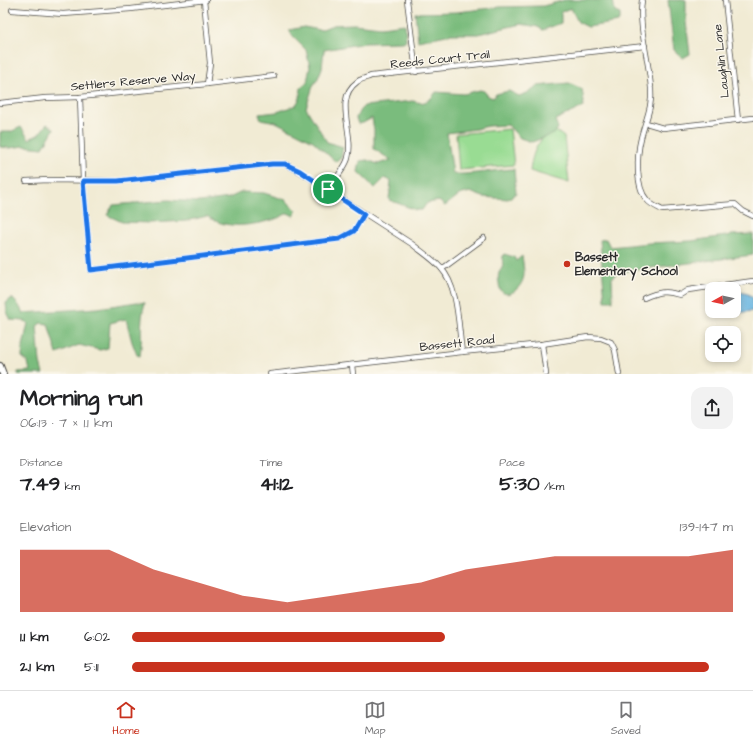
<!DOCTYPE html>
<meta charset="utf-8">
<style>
:root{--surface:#fff;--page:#f2f2f2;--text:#202124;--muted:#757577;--line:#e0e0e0;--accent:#c8321e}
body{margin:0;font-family:"Architects Daughter",sans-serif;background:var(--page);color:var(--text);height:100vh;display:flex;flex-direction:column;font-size:15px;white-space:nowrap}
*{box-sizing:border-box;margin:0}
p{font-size:13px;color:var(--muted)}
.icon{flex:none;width:22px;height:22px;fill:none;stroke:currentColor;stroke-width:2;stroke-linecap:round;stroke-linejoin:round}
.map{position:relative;height:374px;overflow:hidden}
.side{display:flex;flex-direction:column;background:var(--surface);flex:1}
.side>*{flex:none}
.needle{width:26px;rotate:262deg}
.fabs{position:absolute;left:705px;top:282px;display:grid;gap:8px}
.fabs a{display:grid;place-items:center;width:36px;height:36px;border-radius:8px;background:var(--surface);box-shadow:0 2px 6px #0003;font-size:20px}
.pin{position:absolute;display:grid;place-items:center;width:34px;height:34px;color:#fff;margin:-17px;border:2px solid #fff;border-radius:50%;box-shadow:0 1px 4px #0007}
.round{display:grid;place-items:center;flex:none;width:42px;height:42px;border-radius:12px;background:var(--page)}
.summary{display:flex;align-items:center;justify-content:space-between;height:68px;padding:0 20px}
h1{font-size:22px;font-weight:700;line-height:30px}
.figures{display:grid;grid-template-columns:repeat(3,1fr);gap:6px;height:68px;padding:4px 20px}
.figures div{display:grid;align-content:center}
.figures b{font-size:20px;font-weight:700}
.figures small{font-size:11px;font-weight:400}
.figures p{font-size:11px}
.chart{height:112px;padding:8px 20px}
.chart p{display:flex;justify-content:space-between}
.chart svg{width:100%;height:72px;margin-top:4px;fill:var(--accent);opacity:.7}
ul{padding:0 20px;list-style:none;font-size:13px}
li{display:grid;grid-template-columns:64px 48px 1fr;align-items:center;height:30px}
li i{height:10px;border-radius:5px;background:var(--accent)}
.menu{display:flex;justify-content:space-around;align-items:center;height:56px;border-top:1px solid var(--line);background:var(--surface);font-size:11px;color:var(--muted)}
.menu a{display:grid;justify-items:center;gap:2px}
.menu .active{color:var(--accent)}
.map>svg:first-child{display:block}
</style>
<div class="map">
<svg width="753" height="374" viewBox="0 0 753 374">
<rect width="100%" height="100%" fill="#fbf7ec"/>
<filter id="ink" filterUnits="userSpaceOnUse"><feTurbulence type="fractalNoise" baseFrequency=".025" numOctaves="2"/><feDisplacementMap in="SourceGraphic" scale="8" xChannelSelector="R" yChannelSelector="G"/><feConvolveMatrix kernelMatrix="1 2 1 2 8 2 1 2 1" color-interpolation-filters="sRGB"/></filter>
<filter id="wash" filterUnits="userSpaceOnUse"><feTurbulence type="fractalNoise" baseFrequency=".012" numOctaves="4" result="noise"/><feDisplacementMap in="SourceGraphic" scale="16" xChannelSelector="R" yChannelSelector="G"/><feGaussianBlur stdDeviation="0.9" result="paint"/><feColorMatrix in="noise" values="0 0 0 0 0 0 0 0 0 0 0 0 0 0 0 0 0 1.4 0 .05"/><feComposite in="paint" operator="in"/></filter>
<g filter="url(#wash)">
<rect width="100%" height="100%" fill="#f1ebd4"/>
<!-- green -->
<g fill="#99dc93" stroke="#62845f">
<path d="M 551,127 L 564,137 L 569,183 L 530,171 C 533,149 537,145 551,127 Z"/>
<path d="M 510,129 L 514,165 L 459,170 L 456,134 Z"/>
</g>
<!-- forest -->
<g fill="#7abc7d" stroke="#527454">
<path d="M 565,0 L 613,0 L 615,12 L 620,14 L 620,18 L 618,22 L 588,27 L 578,22 L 571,8 L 561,12 L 561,23 L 543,30 L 538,27 L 521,24 L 478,34 L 451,34 L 418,41 L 415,13 L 457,12 L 500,7 L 543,6 Z"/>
<path d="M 668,0 L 686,0 L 686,22 L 690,54 L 683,58 L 674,50 Z"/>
<path d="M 354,24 L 381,27 L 405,24 L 406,41 L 402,42 L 365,43 L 324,50 L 322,68 L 318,78 L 313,86 L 306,108 L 327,142 L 343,147 L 341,158 L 336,162 L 313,141 L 276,122 L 261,119 L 259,114 L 277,112 L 296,105 L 300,98 L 301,87 L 307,82 L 310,67 L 306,50 L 293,37 L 289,30 L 304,27 L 320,30 L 333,25 Z"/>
<path d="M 569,83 L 582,89 L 584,102 L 583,107 L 555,120 L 558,128 L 554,134 L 532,142 L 520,138 L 508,125 L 488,126 L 476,129 L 447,133 L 453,174 C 473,175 493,170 514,169 L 516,193 L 508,199 L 483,197 L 470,192 L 459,195 L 445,206 L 439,201 L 427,203 L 422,210 L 416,210 L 389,200 L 391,181 L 385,178 L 375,188 L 358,172 L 360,161 L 367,160 L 378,164 L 391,160 L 374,149 L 374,130 L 372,118 L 363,123 L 358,124 L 356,118 L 360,110 L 364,106 L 413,101 C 424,105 430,101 436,92 L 464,94 L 480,90 L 484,91 L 488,96 L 493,98 L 496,94 L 509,91 L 519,96 L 527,93 L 537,86 Z"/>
<path d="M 47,124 L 54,129 L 43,148 L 24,146 L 10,148 L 0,147 L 0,132 L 10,132 L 21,127 L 29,139 L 38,135 Z"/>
<path d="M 242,192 L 264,193 L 286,200 L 296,211 L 294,216 L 288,213 C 282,216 275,220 268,221 C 248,226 224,229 207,216 L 186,221 L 150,223 L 122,222 L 107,215 L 113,205 L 168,200 L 200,202 L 229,198 Z"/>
<path d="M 753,234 L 753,255 L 618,272 L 612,278 L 613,301 L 605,301 L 600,240 L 606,239 L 610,247 L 649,243 L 691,241 L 733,235 Z"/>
<path d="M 504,254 L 514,257 L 516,261 L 522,256 C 523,262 524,270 524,275 C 522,292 500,303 499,283 C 498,280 498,276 499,273 C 499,272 501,270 502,268 C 504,263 501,260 504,254 Z"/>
<path d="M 12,298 L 18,304 L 23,313 L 98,308 L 137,302 L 145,303 C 139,322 143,337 140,356 L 137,355 L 132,342 L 126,319 L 110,323 L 108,348 L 100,350 L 79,345 L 57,354 L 48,324 L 41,323 L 37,326 L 40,363 L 43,374 L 18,374 L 18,372 L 30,371 L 28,362 L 22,357 L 23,346 L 28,323 L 24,321 L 11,320 L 7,312 L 6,303 Z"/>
</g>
<!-- water -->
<path fill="#67b5e1" stroke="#497086" d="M 740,292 L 748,294 L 753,298 L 753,311 L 736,313 L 730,311 L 734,311 L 734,306 L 737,304 Z"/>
</g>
<g filter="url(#ink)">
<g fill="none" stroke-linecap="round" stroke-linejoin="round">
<!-- minor casing -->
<g stroke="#494844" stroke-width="6">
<g id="minor">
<path d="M 204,0 L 210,63 L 207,84"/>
<path d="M 407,0 L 416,72"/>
<path d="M 642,0 C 638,27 649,60 651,88 C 653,106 645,121 641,138 C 637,154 635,187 647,200 C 651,205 657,207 662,210 L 735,204 L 743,211 L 753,216"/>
<path d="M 725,0 L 738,120"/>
<path d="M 12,10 L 63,14 L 131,9 L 206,0"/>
<path d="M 80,97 L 83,181 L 91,270 L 339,239 L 354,231 L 364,214"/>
<path d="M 0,103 L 45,98 L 80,97 L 207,84 L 274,76"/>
<path d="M 646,123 L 663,128 L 753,118"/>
<path d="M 26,181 L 49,180 L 118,181 L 272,164 L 285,164 L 299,171 L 412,244 C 422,252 433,259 441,268 C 459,288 458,326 462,352"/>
<path d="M 328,189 C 334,181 346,167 348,158 C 355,134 333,99 357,82 C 360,79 367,78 371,76 L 645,46"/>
<path d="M 442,269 L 484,238"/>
<path d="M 644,298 C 658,292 665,290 680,295 L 688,290 L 753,281"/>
<path d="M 542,344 L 546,374"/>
<path d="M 352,365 L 353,374"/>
<path d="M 270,374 L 462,352 L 542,344 L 588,337 L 601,338 L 611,342 L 615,350 L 619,374"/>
</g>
</g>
<!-- major casing -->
<g stroke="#494844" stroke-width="8">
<path id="major" d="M 0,366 L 3,374"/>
</g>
<!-- minor -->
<use href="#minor" stroke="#fff" stroke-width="4.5"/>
<!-- major -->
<use href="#major" stroke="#fff" stroke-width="6"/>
</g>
</g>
<g fill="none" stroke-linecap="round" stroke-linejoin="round" filter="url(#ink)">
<!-- route casing -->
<g stroke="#fff" stroke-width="8">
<path id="route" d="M 272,164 L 285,164 L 300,171 L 364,214 L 354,231 L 339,239 L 91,270 L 83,181 L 118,181 Z"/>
</g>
<!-- route -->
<use href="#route" stroke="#1a73e8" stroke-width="5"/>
</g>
<!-- markers -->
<circle fill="#c8321e" stroke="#fbf7ec" stroke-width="1.5" cx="567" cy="264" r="4"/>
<g text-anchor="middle" stroke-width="3" stroke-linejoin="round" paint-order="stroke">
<!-- street labels -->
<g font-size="12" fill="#2b2b2b" stroke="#fbf7ec">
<text transform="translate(440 59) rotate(-6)" y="4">Reeds Court Trail</text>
<text transform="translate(721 61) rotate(-96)" y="4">Laughlin Lane</text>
<text transform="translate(133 81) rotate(-5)" y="4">Settlers Reserve Way</text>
<text transform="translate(457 343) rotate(-6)" y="4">Bassett Road</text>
</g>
<!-- poi labels -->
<g font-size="12" font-weight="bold" fill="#2b2b2b" stroke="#fbf7ec" text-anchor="start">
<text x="575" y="261">Bassett<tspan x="575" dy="14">Elementary School</tspan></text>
</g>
</g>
</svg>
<div class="fabs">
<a><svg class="needle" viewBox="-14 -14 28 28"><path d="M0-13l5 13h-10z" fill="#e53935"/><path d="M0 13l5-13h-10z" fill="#757577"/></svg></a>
<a><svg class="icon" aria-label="locate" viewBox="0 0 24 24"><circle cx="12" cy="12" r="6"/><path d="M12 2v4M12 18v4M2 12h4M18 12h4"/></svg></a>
</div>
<div class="pin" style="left:328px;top:189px;background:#1e9e55"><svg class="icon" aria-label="arrive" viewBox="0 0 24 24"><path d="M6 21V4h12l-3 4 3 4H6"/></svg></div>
</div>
<section class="side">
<div class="summary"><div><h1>Morning run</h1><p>06:13 · 7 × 1.1 km</p></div><a class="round"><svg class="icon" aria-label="share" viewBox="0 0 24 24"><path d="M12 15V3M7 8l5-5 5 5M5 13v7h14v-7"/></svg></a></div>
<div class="figures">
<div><p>Distance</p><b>7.49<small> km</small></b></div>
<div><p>Time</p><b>41:12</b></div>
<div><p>Pace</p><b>5:30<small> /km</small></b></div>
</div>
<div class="chart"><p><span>Elevation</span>139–147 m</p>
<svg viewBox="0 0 160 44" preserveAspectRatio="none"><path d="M0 44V6L10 6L20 6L30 18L40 26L50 34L60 38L70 34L80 30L90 26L100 18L110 14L120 10L130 10L140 10L150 10L160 6V44z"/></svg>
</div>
<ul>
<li><b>1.1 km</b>6:02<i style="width:52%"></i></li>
<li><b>2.1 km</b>5:11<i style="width:96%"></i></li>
</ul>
</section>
<nav class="menu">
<a class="active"><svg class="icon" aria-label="home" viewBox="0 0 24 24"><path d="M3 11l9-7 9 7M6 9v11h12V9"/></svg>Home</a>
<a><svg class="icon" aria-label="map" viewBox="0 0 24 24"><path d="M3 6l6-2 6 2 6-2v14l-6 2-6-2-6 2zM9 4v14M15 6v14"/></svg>Map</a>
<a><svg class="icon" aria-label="saved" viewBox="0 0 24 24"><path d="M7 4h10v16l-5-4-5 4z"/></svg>Saved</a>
</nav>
